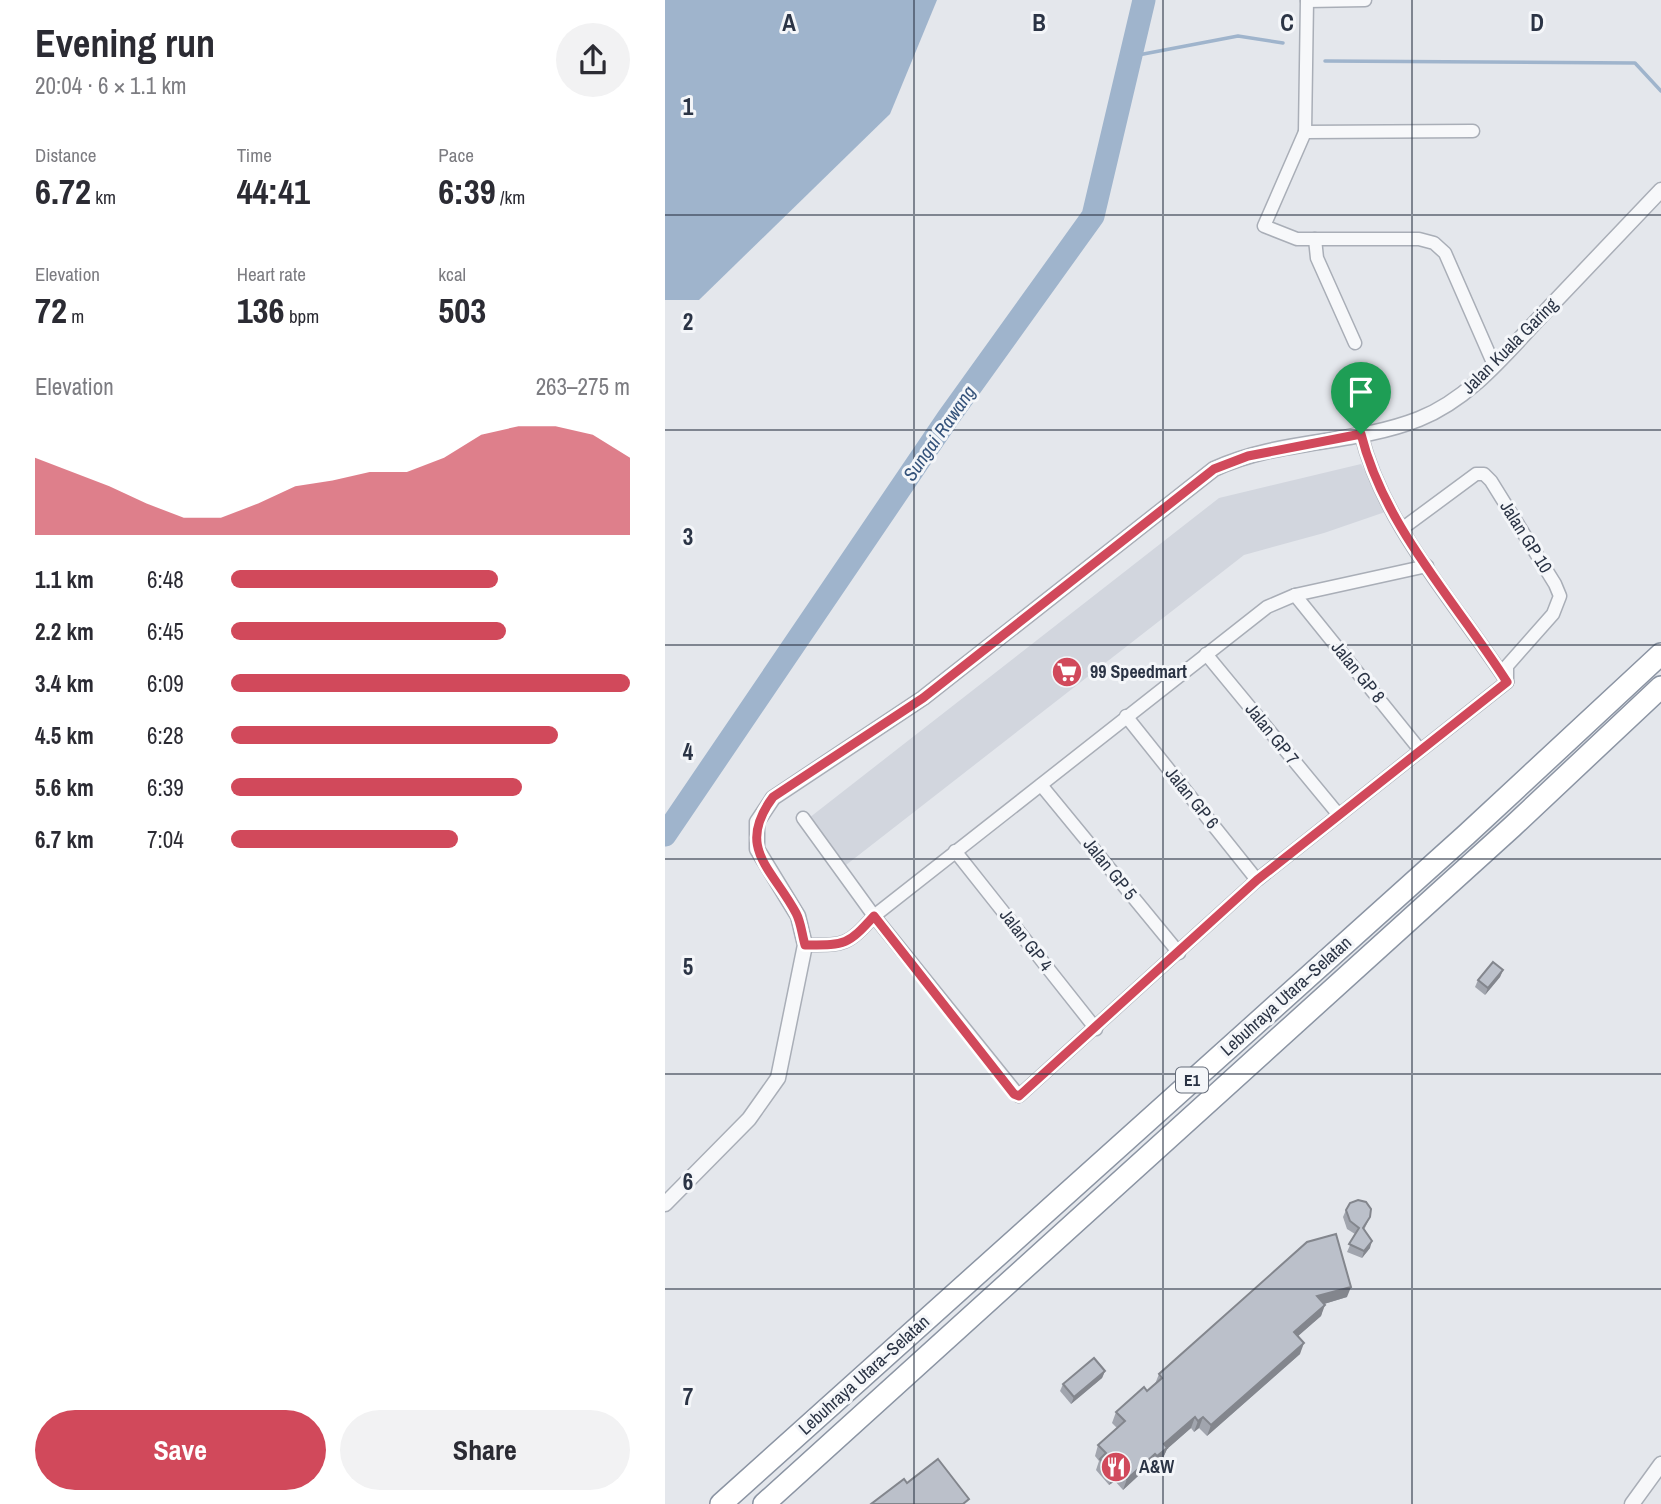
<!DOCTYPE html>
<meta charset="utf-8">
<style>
:root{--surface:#fff;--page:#f2f2f3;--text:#2b2b33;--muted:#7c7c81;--accent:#d1495b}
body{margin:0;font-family:"Archivo Narrow",sans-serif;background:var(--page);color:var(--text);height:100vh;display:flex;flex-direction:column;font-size:26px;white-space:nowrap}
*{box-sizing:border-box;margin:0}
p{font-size:23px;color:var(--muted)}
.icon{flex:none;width:38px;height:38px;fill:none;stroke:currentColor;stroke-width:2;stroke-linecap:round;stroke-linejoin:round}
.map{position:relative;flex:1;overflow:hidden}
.details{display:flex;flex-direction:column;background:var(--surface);width:665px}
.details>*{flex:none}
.pin{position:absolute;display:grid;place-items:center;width:60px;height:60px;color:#fff;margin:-72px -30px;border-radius:50% 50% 50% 0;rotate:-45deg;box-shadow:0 0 7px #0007}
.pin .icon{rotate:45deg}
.round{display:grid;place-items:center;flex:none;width:74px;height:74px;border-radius:37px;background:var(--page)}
.head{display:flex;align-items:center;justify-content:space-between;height:119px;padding:0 35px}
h1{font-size:38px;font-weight:700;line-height:52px}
.metrics{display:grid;grid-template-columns:repeat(3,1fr);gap:10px;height:119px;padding:7px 35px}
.metrics div{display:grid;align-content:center}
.metrics b{font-size:35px;font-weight:700}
.metrics small{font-size:19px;font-weight:400}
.metrics p{font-size:19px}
.chart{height:196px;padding:14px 35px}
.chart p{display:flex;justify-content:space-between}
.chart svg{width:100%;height:126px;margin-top:7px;fill:var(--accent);opacity:.7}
.cta{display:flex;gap:14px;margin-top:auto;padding:14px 35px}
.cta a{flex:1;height:80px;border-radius:42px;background:var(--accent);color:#fff;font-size:28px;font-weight:700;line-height:80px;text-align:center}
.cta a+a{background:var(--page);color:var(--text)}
ul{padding:0 35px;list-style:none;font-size:23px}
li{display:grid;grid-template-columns:112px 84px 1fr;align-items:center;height:52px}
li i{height:18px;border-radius:9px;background:var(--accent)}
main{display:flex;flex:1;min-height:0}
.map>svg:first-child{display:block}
</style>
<main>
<section class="details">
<div class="head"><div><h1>Evening run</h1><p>20:04 · 6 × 1.1 km</p></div><a class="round"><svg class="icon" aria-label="share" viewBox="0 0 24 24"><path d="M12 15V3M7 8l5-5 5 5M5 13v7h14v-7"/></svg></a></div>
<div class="metrics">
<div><p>Distance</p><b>6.72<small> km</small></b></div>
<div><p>Time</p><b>44:41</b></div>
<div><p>Pace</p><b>6:39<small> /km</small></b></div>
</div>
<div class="metrics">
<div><p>Elevation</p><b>72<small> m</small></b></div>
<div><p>Heart rate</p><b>136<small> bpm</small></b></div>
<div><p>kcal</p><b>503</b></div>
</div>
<div class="chart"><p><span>Elevation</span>263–275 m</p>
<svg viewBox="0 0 160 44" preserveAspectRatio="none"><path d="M0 44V17L10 22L20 27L30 33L40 38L50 38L60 33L70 27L80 25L90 22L100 22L110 17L120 9L130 6L140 6L150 9L160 17V44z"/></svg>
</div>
<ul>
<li><b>1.1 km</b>6:48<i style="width:67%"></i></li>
<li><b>2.2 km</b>6:45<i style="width:69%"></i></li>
<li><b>3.4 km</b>6:09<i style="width:100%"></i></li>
<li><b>4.5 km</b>6:28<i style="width:82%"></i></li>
<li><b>5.6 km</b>6:39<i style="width:73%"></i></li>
<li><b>6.7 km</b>7:04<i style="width:57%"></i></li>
</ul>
<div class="cta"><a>Save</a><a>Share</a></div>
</section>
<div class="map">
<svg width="996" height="1504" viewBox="0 0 996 1504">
<rect width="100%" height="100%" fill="#e4e7ec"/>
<!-- built -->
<path fill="#d2d6de" d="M 696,464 L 723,511 L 659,533 L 579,555 L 181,865 L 144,818 L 554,498 Z"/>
<!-- water -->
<path fill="#9fb4cc" d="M 0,0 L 272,0 L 225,114 L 34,300 L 0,300 Z"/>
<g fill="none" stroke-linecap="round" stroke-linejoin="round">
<!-- stream -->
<g stroke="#9fb4cc" stroke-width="3.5">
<path d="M 468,56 L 573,36 L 618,43"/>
<path d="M 660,61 L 970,63 L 996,91"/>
</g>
<!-- river -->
<path stroke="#9fb4cc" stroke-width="23" d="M 0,835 L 283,418 L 428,216 L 479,0"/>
<!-- minor casing -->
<g stroke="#a9aeb7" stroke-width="15">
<g id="minor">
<path d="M 642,1 L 700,0"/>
<path d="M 808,131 L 640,132 L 599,226 L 632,239 L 754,239 L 769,243 L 780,253 L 829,365"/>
<path d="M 640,132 L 642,0"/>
<path d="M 650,239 L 652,258 L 690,343"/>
<path d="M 696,434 C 719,527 791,603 842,682"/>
<path d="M 738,528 L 811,474 L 819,474 L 826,481 L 890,584 L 895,596 L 888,614 L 842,666 L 842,682"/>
<path d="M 630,595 L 755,750"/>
<path d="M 541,654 L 673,814"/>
<path d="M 461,716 L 592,880"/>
<path d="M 376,785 L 514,953"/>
<path d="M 138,818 L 209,916 L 354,1096 L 592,880 L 842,682"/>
<path d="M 290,851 L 431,1029"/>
<path d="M 140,945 C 180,945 182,946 209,916 L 602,607 L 630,595 L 762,566"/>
</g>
</g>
<!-- tertiary casing -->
<g stroke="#a9aeb7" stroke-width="17">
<g id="tertiary">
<path d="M 0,1204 L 84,1119 L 113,1078 L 140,945 L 133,916 L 92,849 L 92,822 L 108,798 L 258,698 L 549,469 C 613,439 688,445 754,419 C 805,399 842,352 879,313 C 918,272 957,231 996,190"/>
<path d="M 967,1504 L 996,1464"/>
</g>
</g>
<!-- motorway casing -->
<g stroke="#8b94a3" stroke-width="24">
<g id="motorway">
<path d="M 56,1504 L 801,835 L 996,654"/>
<path d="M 99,1504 L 847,827 L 996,687"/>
</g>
</g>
<!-- minor -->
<use href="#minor" stroke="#f7f8fa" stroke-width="12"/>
<!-- tertiary -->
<use href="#tertiary" stroke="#f7f8fa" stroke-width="14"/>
<!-- motorway -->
<use href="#motorway" stroke="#fff" stroke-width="21"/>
</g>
<!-- wall -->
<g fill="#a1a5ae">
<path d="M 838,970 L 835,977 L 820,995 L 810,987 L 813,980 Z"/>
<path d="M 681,1210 L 705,1217 L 699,1230 L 705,1248 L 697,1258 L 682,1252 L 690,1234 L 682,1229 L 678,1217 Z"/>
<path d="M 642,1242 L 682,1297 L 659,1304 L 656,1316 L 633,1336 L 635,1354 L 542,1436 L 534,1428 L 529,1432 L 526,1428 L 502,1449 L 498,1458 L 488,1467 L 486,1464 L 458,1490 L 450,1481 L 444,1485 L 431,1470 L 434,1461 L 430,1456 L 433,1445 L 452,1428 L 447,1423 L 451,1412 L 482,1391 L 490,1384 L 494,1374 Z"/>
<path d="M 440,1371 L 437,1378 L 406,1404 L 395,1391 L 398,1384 Z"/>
</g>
<!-- shaded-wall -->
<g fill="#83868d">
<path d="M 838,970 L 835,977 L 820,995 L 823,988 Z"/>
<path d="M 707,1241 L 705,1248 L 697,1258 L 699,1251 Z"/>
<path d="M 686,1287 L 682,1297 L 649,1307 L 652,1296 Z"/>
<path d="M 660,1305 L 656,1316 L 625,1343 L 629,1332 Z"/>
<path d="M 639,1343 L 635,1354 L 542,1436 L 546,1425 Z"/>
<path d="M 440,1371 L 437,1378 L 406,1404 L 409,1397 Z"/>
<path d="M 530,1417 L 526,1428 L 502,1449 L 498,1458 L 488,1467 L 492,1456 L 499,1444 Z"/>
<path d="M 538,1417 L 534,1428 L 529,1432 L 533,1421 Z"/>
<path d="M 490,1454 L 486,1464 L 458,1490 L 462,1479 Z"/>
<path d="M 454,1470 L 450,1481 L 444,1485 L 448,1475 Z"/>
</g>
<!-- building -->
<g fill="#bbc0ca" stroke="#83868d" stroke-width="2">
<path d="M 828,962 L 838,970 L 823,988 L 813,980 Z"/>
<path d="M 693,1200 L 701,1202 L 706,1209 L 705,1217 L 698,1228 L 707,1241 L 699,1251 L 684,1244 L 694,1228 L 685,1221 L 681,1210 L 685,1203 Z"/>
<path d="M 671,1234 L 686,1287 L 652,1296 L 660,1305 L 629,1332 L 639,1343 L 546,1425 L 538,1417 L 533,1421 L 530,1417 L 499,1444 L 502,1448 L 492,1456 L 490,1454 L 462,1479 L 454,1470 L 448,1475 L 435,1459 L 441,1453 L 433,1445 L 460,1421 L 451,1412 L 479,1387 L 482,1391 L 497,1378 L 494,1374 L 642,1242 Z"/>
<path d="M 429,1358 L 440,1371 L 409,1397 L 398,1384 Z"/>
<path d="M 273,1459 L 304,1499 L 298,1504 L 206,1504 L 239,1479 L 242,1483 Z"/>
</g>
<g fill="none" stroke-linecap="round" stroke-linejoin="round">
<!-- route casing -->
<g stroke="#fff" stroke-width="14">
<path id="route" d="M 696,434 C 719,527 792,603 842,682 L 592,880 L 354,1096 L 349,1094 L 209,916 C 182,946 180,945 140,945 C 137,935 136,922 131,913 C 107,868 70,848 108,797 L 258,698 L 549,469 L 583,456 Z"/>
</g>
<!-- route -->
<use href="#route" stroke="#d1495b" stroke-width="9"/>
</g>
<!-- grid -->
<path fill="none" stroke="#2b3445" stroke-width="2" stroke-opacity="0.55" d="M 249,0 L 249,1504M 498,0 L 498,1504M 747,0 L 747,1504M 0,215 L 996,215M 0,430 L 996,430M 0,645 L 996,645M 0,859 L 996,859M 0,1074 L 996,1074M 0,1289 L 996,1289"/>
<!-- icons -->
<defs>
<g id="supermarket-disc" transform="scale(1.575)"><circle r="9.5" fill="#d1495b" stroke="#f4f6f9"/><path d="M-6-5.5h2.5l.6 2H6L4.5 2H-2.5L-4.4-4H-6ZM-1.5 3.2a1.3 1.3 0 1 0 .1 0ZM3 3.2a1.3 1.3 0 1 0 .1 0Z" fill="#fff"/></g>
<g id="restaurant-disc" transform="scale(1.575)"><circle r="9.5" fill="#d1495b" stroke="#f4f6f9"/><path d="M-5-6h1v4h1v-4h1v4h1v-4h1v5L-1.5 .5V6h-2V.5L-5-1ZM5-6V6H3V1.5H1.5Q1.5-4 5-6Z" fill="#fff"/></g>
</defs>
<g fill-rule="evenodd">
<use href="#supermarket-disc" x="402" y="672"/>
<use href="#restaurant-disc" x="451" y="1467"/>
</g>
<g text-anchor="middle" stroke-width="6" stroke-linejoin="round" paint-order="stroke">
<!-- shield labels -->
<rect fill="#f4f6f9" stroke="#676e7b" stroke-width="2" x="511" y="1067.5" width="32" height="25" rx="5"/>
<g font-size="16" font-weight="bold" fill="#2b3445">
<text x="527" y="1086">E1</text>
</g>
<!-- street labels -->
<g font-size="18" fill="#2b3445" stroke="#f4f6f9">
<text transform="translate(845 346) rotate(-45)" y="6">Jalan Kuala Garing</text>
<text transform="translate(861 537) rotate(58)" y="6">Jalan GP 10</text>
<text transform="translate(693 672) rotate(51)" y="6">Jalan GP 8</text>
<text transform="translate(607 734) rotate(51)" y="6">Jalan GP 7</text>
<text transform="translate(527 798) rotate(51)" y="6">Jalan GP 6</text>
<text transform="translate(445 869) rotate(51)" y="6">Jalan GP 5</text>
<text transform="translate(361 940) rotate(52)" y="6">Jalan GP 4</text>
<text transform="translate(621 996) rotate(-42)" y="6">Lebuhraya Utara–Selatan</text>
<text transform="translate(199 1375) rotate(-42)" y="6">Lebuhraya Utara–Selatan</text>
</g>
<!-- poi labels -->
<g font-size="18" font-weight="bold" fill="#2b3445" stroke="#f4f6f9" text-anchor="start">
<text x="425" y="678">99 Speedmart</text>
<text x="474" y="1473">A&amp;W</text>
</g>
<!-- water labels -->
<g font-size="19" font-style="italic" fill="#34527a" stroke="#f4f6f9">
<text transform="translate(274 433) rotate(-55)" y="7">Sungai Rawang</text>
</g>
</g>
<g font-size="23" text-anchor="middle" font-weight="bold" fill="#2b3445" stroke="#f4f6f9" stroke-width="6" stroke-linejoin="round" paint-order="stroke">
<text x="124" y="31">A</text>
<text x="374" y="31">B</text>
<text x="622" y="31">C</text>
<text x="872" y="31">D</text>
<text x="23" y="115">1</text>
<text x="23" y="330">2</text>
<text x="23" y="545">3</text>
<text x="23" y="760">4</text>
<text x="23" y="975">5</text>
<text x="23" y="1190">6</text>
<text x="23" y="1405">7</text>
</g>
</svg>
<div class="pin" style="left:696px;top:434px;background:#1e9e55"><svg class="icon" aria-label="arrive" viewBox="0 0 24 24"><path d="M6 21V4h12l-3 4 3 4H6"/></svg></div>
</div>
</main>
